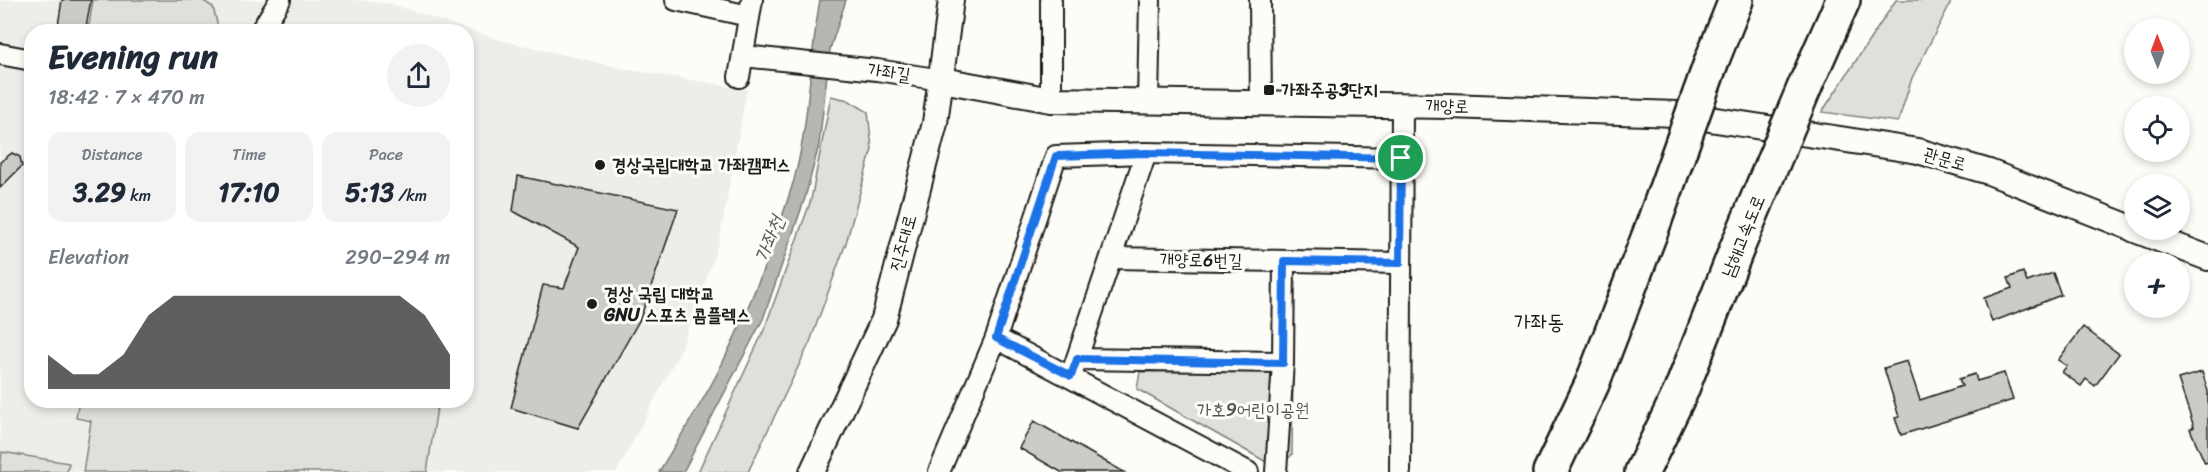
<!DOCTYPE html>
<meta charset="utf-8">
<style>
:root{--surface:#fff;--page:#f2f2f3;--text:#1f2937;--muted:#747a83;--accent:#1c1c1c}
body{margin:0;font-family:Sriracha,"Poor Story",sans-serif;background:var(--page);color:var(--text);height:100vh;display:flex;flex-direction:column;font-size:22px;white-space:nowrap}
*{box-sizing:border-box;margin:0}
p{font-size:20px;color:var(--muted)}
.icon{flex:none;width:33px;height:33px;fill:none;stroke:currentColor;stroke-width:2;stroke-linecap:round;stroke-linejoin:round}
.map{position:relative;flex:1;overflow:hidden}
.details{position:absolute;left:24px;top:24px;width:450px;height:384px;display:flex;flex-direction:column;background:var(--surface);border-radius:24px;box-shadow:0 3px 9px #0003}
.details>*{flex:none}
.needle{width:39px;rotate:359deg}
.fabs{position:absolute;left:2124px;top:18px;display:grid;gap:12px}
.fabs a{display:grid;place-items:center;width:66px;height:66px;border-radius:50%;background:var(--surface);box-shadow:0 3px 9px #0003;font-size:30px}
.pin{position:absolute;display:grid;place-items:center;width:51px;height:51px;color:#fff;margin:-26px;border:3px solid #fff;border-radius:50%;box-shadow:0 2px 6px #0007}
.round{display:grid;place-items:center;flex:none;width:63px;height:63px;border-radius:32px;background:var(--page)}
.summary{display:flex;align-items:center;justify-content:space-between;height:102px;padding:0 24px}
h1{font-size:33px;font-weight:800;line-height:45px}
.metrics{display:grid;grid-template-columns:repeat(3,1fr);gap:9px;height:102px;padding:6px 24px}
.metrics div{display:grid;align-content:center;border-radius:15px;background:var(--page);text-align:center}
.metrics b{font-size:26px;font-weight:800}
.metrics small{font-size:16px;font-weight:400}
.metrics p{font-size:16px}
.chart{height:168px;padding:12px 24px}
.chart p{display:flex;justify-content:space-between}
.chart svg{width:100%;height:108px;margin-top:6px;fill:var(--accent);opacity:.7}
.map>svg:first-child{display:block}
</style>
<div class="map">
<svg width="2208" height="472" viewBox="0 0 2208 472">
<rect width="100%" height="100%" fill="#fdfcf7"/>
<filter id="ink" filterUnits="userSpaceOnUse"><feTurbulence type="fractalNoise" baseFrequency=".0167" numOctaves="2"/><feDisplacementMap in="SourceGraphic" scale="12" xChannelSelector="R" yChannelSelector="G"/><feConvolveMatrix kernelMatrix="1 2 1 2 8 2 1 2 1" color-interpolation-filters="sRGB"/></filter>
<g filter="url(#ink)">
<!-- built -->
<path fill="#eeede9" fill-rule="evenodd" d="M 0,0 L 355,0 L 391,4 L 500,40 L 630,70 L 747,89 L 719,242 L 681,349 L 617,472 L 0,472 ZM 32,32 L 466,32 L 466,400 L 32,400 Z"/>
<!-- green -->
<g fill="#e0dfdb" stroke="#7e7e7c" stroke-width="1.5">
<path d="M 93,0 L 202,0 L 213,7 L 219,31 L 88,31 Z"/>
<path d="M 1896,0 L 1952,0 L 1912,78 L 1898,122 L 1822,112 Z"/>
<path d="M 831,96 L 848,100 L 868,112 L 872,149 L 846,243 L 810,342 L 748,472 L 698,472 L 764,330 L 811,200 Z"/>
<path d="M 1280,370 L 1293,379 L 1292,455 L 1277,468 L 1137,389 L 1140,372 Z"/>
<path d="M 79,400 L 438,400 L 438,401 L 427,472 L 83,472 L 91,421 L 76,418 Z"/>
<path d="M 2,452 L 69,463 L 67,472 L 0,472 Z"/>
</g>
<!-- water -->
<path fill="#b7b6b2" stroke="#797876" stroke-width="1.5" d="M 820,0 L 846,0 L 830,49 L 819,145 L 805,198 L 763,319 L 683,472 L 659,472 C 679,437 703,403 721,366 C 750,307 775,243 794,180 C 810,121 809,59 820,0 Z"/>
<!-- building -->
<g fill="#cccbc8" stroke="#1c1c1c" stroke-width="1.5">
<path d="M 62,0 L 91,0 L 85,32 L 57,32 Z"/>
<path d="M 12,153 L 20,157 L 22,166 L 0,188 L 0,162 Z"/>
<path d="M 518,176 L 678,209 L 640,319 L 578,428 L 511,408 L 543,285 L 564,288 L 579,247 L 513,211 Z"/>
<path d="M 2023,272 L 2027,282 L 2053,273 L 2061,295 L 1992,322 L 1984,298 L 2012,288 L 2008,278 Z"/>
<path d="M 2083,327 L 2119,354 L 2095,386 L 2086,379 L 2081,386 L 2062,372 L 2067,366 L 2058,360 Z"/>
<path d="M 1907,361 L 1920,400 L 1962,386 L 1959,379 L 1975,374 L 1977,381 L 2004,373 L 2013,400 L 1901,435 L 1895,418 L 1899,417 L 1884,368 Z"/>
<path d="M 2202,372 L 2208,391 L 2208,462 L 2205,463 L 2190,429 L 2194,427 L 2178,379 Z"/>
<path d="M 1034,421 L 1124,472 L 1061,472 L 1019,448 Z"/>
</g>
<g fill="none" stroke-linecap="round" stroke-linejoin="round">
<!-- minor casing -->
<g stroke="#1c1c1c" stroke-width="24">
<g id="minor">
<path d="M 676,0 L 749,16"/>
<path d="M 1260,0 L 1261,103"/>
<path d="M 260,32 L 280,0"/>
<path d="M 0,54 L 32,60"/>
<path d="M 743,56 L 877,70 L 942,80"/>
<path d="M 739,77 L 752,0"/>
<path d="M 1051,100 L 1051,0"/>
<path d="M 1148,103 L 1150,0"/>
<path d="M 1112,258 L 1400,263"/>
<path d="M 996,338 L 1248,472"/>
<path d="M 1077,359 L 1283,362"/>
<path d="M 1071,376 L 1146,153"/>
<path d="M 939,472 L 996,338 L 1056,156 L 1146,153 L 1401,158"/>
<path d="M 1276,472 L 1283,362 L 1284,261"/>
<path d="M 1400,472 L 1402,106"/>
</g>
</g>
<!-- tertiary casing -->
<g stroke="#1c1c1c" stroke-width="28">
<g id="tertiary">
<path d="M 942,80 L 1051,100 L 1449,106 L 1677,114 L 1918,151 L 1989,172 L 2134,229"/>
<path d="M 2135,230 L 2208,258"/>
<path d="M 812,472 L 884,319 L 935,123 L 951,0"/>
</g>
</g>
<!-- motorway casing -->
<g stroke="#1c1c1c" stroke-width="38">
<g id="motorway">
<path d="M 1712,60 L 1736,0"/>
<path d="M 1805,86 L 1843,0"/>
<path d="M 1550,472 L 1592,384 L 1652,228"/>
<path d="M 1642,472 L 1681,391 L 1737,248"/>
</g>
</g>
<!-- minor -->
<use href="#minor" stroke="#fdfcf7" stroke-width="20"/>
<!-- tertiary -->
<use href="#tertiary" stroke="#fdfcf7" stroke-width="24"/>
<!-- motorway -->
<use href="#motorway" stroke="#fdfcf7" stroke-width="33"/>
<!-- motorway-bridge casing -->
<g stroke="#1c1c1c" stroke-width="38" stroke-linecap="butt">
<g id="motorway-bridge">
<path d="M 1652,228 L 1712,60"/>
<path d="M 1737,248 L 1805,86"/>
</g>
</g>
<!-- motorway-bridge -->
<use href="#motorway-bridge" stroke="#fdfcf7" stroke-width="33"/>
</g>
</g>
<g fill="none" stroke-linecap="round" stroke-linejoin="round" filter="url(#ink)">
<!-- route casing -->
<g stroke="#fff" stroke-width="12">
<path id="route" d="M 1146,153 L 1401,158 L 1400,263 L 1284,261 L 1283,363 L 1077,359 L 1071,376 L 996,338 L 1056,156 Z"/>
</g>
<!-- route -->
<use href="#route" stroke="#1a73e8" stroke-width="8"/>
</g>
<!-- markers -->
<g fill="#1c1c1c" stroke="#fdfcf7" stroke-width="2">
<rect x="1263" y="84" width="12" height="12" rx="3"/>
<circle cx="600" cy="165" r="6"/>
<circle cx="592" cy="304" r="6"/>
</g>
<g text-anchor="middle" stroke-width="6" stroke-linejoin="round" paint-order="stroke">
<!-- street labels -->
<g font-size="18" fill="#1c1c1c" stroke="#fdfcf7">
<text transform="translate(889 72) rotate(8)" y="6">가좌길</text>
<text transform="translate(1447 106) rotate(1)" y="6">개양로</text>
<text transform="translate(1945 159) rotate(16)" y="6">관문로</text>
<text transform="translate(1743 236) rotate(-68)" y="6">남해고속도로</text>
<text transform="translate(903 243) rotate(-75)" y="6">진주대로</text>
<text transform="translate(1201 260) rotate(1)" y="6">개양로6번길</text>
</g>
<!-- poi labels -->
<g font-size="18" font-weight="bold" fill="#1c1c1c" stroke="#fdfcf7" text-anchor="start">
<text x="1281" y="96">가좌주공3단지</text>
<text x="612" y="171">경상국립대학교 가좌캠퍼스</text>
<text x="604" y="300">경상 국립 대학교<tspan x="604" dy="21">GNU 스포츠 콤플렉스</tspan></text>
</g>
<!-- park labels -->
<g font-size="18" fill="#575655" stroke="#fdfcf7">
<text x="1253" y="416">가호9어린이공원</text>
</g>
<!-- water labels -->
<g font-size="20" font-style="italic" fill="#5a5a58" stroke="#fdfcf7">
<text transform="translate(769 239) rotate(-68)" y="7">가좌천</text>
</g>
<!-- quarter labels -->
<g font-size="21" fill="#1c1c1c" stroke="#fdfcf7">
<text x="1539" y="329">가좌동</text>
</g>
</g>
</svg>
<div class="fabs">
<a><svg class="needle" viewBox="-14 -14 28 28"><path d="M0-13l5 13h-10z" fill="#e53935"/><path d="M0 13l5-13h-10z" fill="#747a83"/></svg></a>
<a><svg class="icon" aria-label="locate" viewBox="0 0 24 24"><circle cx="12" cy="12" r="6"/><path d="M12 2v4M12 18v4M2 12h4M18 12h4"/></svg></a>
<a><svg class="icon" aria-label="layers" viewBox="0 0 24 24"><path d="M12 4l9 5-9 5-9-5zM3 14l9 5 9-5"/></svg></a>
<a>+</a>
</div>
<div class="pin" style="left:1401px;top:158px;background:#1e9e55"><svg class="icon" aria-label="arrive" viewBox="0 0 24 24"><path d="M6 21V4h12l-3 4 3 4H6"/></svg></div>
<section class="details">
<div class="summary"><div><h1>Evening run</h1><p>18:42 · 7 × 470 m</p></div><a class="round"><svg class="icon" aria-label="share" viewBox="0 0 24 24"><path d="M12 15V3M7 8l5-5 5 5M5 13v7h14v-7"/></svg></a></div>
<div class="metrics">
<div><p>Distance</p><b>3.29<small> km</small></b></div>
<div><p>Time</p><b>17:10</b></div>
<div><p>Pace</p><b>5:13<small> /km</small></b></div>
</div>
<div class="chart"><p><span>Elevation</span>290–294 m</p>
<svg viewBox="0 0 160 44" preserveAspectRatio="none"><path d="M0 44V30L10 38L20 38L30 30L40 14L50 6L60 6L70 6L80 6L90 6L100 6L110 6L120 6L130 6L140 6L150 14L160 30V44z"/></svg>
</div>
</section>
</div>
